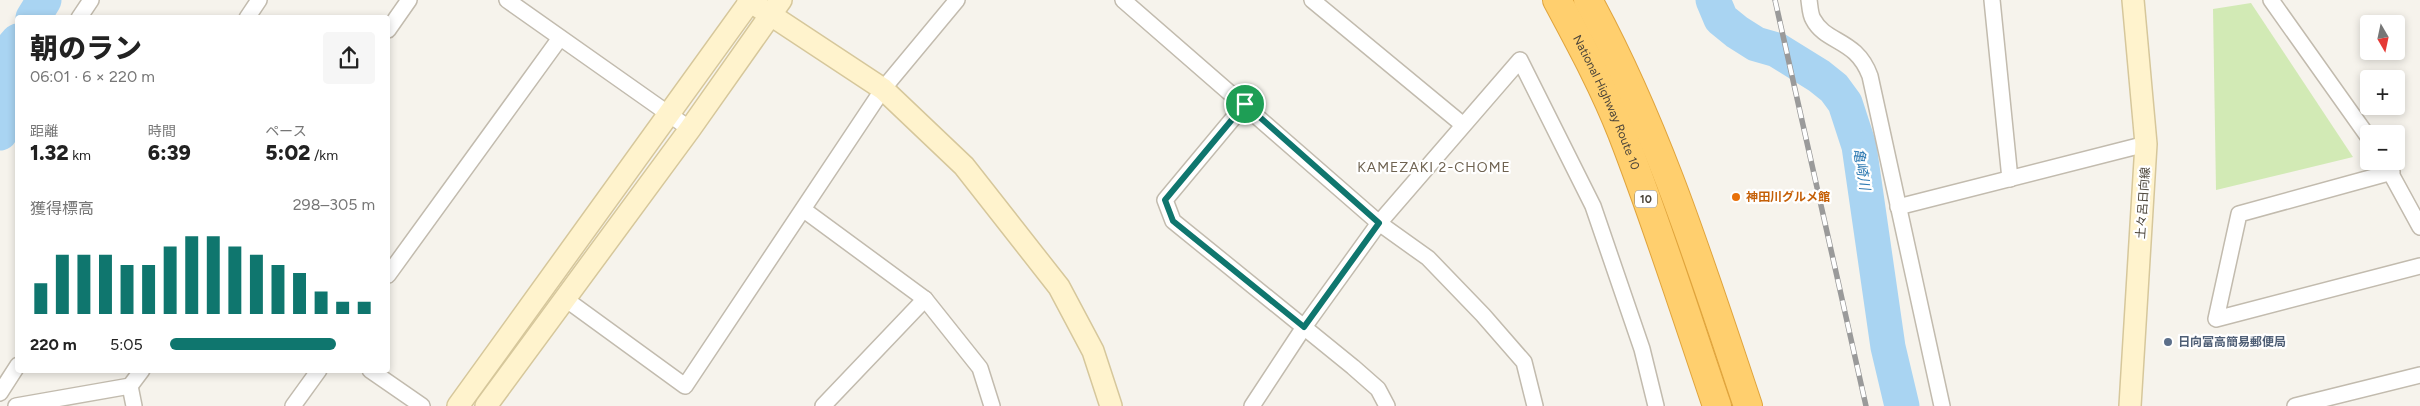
<!DOCTYPE html>
<html lang="ja">
<meta charset="utf-8">
<style>
:root{--surface:#fff;--page:#f6f6f6;--text:#222;--muted:#767676;--accent:#0f766e}
body{margin:0;font-family:Figtree,"Noto Sans JP",sans-serif;background:var(--page);color:var(--text);height:100vh;display:flex;flex-direction:column;font-size:19px;white-space:nowrap}
*{box-sizing:border-box;margin:0}
p{font-size:16px;color:var(--muted)}
.icon{flex:none;width:28px;height:28px;fill:none;stroke:currentColor;stroke-width:2;stroke-linecap:round;stroke-linejoin:round}
.map{position:relative;flex:1;overflow:hidden}
.sheet{position:absolute;left:15px;top:15px;width:375px;height:358px;display:flex;flex-direction:column;background:var(--surface);border-radius:5px;box-shadow:0 2px 8px #0003}
.sheet>*{flex:none}
.needle{width:32px;rotate:171deg}
.fabs{position:absolute;left:2360px;top:15px;display:grid;gap:10px}
.fabs a{display:grid;place-items:center;width:45px;height:45px;border-radius:5px;background:var(--surface);box-shadow:0 2px 8px #0003;font-size:25px}
.pin{position:absolute;display:grid;place-items:center;width:42px;height:42px;color:#fff;margin:-21px;border:2px solid #fff;border-radius:50%;box-shadow:0 1px 5px #0007}
.round{display:grid;place-items:center;flex:none;width:52px;height:52px;border-radius:5px;background:var(--page)}
.head{display:flex;align-items:center;justify-content:space-between;height:85px;padding:0 15px}
h1{font-size:28px;font-weight:800;line-height:38px}
.metrics{display:grid;grid-template-columns:repeat(3,1fr);gap:8px;height:85px;padding:5px 15px}
.metrics div{display:grid;align-content:center}
.metrics b{font-size:21px;font-weight:800}
.metrics small{font-size:14px;font-weight:400}
.metrics p{font-size:14px}
.chart{height:140px;padding:10px 15px}
.chart p{display:flex;justify-content:space-between}
.chart svg{width:100%;height:90px;margin-top:5px;stroke:var(--accent);stroke-width:6}
ul{padding:0 15px;list-style:none;font-size:16px}
li{display:grid;grid-template-columns:80px 60px 1fr;align-items:center;height:38px}
li i{height:12px;border-radius:6px;background:var(--accent)}
.map>svg:first-child{display:block}
</style>
<div class="map">
<svg width="2420" height="406" viewBox="0 0 2420 406">
<rect width="100%" height="100%" fill="#f6f3ec"/>
<!-- green -->
<path fill="#d2eab5" d="M 2251,3 L 2353,157 L 2216,190 L 2213,9 Z"/>
<g fill="none" stroke-linecap="round" stroke-linejoin="round">
<!-- river -->
<g stroke="#a9d4f2" stroke-width="35">
<path d="M 1713,0 L 1721,19 L 1737,32 L 1756,44 L 1777,50 L 1819,76 L 1834,88 L 1845,103 L 1859,146 L 1888,347 L 1902,406"/>
<path d="M 33,18 L 44,0"/>
<path d="M 0,133 L 12,48 L 18,41"/>
</g>
<!-- street casing -->
<g stroke="#c2bbae" stroke-width="18">
<g id="street">
<path d="M 507,0 L 690,129"/>
<path d="M 1123,0 L 1379,223 L 1428,258 L 1483,315 L 1524,362 L 1535,406"/>
<path d="M 1312,0 L 1462,124"/>
<path d="M 1809,0 C 1810,6 1810,14 1813,19 C 1826,44 1856,38 1870,76 L 1942,406"/>
<path d="M 1992,0 L 2010,179"/>
<path d="M 2271,0 L 2369,138"/>
<path d="M 79,18 L 91,0"/>
<path d="M 247,18 L 259,0"/>
<path d="M 388,30 L 409,0"/>
<path d="M 1245,104 L 1165,200 L 1173,221 L 1353,367 L 1378,389 L 1387,406"/>
<path d="M 2384,161 L 2420,227"/>
<path d="M 2392,172 L 2239,214 L 2216,319 L 2420,266"/>
<path d="M 1898,207 L 2146,144"/>
<path d="M 804,210 L 925,299 L 980,368 L 992,406"/>
<path d="M 388,275 L 560,38"/>
<path d="M 564,298 L 685,386 L 883,89 L 957,0"/>
<path d="M 370,370 L 422,406"/>
<path d="M 130,386 L 134,406"/>
<path d="M 0,393 L 18,365"/>
<path d="M 16,406 L 130,386 L 142,370"/>
<path d="M 293,406 L 319,370"/>
<path d="M 823,406 L 925,299"/>
<path d="M 1252,406 L 1304,327 L 1379,223 L 1520,60 L 1593,206 L 1642,349 L 1656,406"/>
<path d="M 2295,406 L 2420,375"/>
</g>
</g>
<!-- secondary casing -->
<g stroke="#d6c79b" stroke-width="24">
<g id="secondary">
<path d="M 748,0 L 883,89 L 964,166 L 1059,287 L 1093,351 L 1111,406"/>
<path d="M 458,406 L 751,0"/>
<path d="M 486,406 L 690,129 L 781,0"/>
<path d="M 2130,406 L 2146,144 L 2133,0"/>
</g>
</g>
<!-- highway casing -->
<g stroke="#e0a43c" stroke-width="30">
<g id="highway">
<path id="s1" d="M 1557,0 C 1580,43 1604,87 1622,133 C 1657,223 1686,315 1717,406"/>
<path d="M 1588,0 C 1658,128 1702,269 1748,406"/>
</g>
</g>
<!-- street -->
<use href="#street" stroke="#fff" stroke-width="15"/>
<!-- secondary -->
<use href="#secondary" stroke="#fff3cd" stroke-width="21"/>
<!-- highway -->
<use href="#highway" stroke="#ffcf6e" stroke-width="28"/>
<!-- rail casing -->
<g stroke="#9a9a9a" stroke-width="5.5">
<path id="rail" d="M 1775,0 L 1866,406"/>
</g>
<!-- rail -->
<use href="#rail" stroke="#fff" stroke-width="4" stroke-dasharray="11" stroke-linecap="butt"/>
</g>
<g fill="none" stroke-linecap="round" stroke-linejoin="round">
<!-- route casing -->
<g stroke="#fff" stroke-width="10">
<path id="route" d="M 1245,104 L 1379,223 L 1304,327 L 1173,221 L 1165,200 Z"/>
</g>
<!-- route -->
<use href="#route" stroke="#0f766e" stroke-width="6"/>
</g>
<!-- markers -->
<circle fill="#e8710a" stroke="#fff" stroke-width="2" cx="1736" cy="197" r="5"/>
<circle fill="#5c6f8a" stroke="#fff" stroke-width="2" cx="2168" cy="342" r="5"/>
<g text-anchor="middle" stroke-width="4.5" stroke-linejoin="round" paint-order="stroke">
<!-- shield labels -->
<rect fill="#fff" stroke="#817c74" stroke-width="1" x="1635" y="190.5" width="22" height="17" rx="4"/>
<g font-size="11" font-weight="bold" fill="#4b4439">
<text x="1646" y="203">10</text>
</g>
<!-- street labels -->
<g font-size="12" fill="#4b4439" stroke="#fff">
<text dy="4" stroke="none"><textPath href="#s1" startOffset="114">National Highway Route 10</textPath></text>
<text transform="translate(2143 203) rotate(-86)" y="4">土々呂日向線</text>
</g>
<!-- food labels -->
<g font-size="12" font-weight="bold" fill="#c56008" stroke="#fff" text-anchor="start">
<text x="1746" y="201">神田川グルメ館</text>
</g>
<!-- service labels -->
<g font-size="12" font-weight="bold" fill="#4e5e75" stroke="#fff" text-anchor="start">
<text x="2178" y="346">日向富高簡易郵便局</text>
</g>
<!-- neighbourhood labels -->
<g font-size="14" letter-spacing="1" fill="#6e6250" stroke="#fff">
<text x="1434" y="172">KAMEZAKI 2-CHOME</text>
</g>
<!-- water labels -->
<g font-size="14" font-style="italic" fill="#2e7ab2" stroke="#fff">
<text transform="translate(1862 169) rotate(81)" y="5">亀崎川</text>
</g>
</g>
</svg>
<div class="fabs">
<a><svg class="needle" viewBox="-14 -14 28 28"><path d="M0-13l5 13h-10z" fill="#e53935"/><path d="M0 13l5-13h-10z" fill="#767676"/></svg></a>
<a>+</a>
<a>−</a>
</div>
<div class="pin" style="left:1245px;top:104px;background:#1e9e55"><svg class="icon" aria-label="arrive" viewBox="0 0 24 24"><path d="M6 21V4h12l-3 4 3 4H6"/></svg></div>
<section class="sheet">
<div class="head"><div><h1>朝のラン</h1><p>06:01 · 6 × 220 m</p></div><a class="round"><svg class="icon" aria-label="share" viewBox="0 0 24 24"><path d="M12 15V3M7 8l5-5 5 5M5 13v7h14v-7"/></svg></a></div>
<div class="metrics">
<div><p>距離</p><b>1.32<small> km</small></b></div>
<div><p>時間</p><b>6:39</b></div>
<div><p>ペース</p><b>5:02<small> /km</small></b></div>
</div>
<div class="chart"><p><span>獲得標高</span>298–305 m</p>
<svg viewBox="0 0 160 44" preserveAspectRatio="none"><path d="M5 44V29M15 44V15M25 44V15M35 44V15M45 44V20M55 44V20M65 44V11M75 44V6M85 44V6M95 44V11M105 44V15M115 44V20M125 44V24M135 44V33M145 44V38M155 44V38"/></svg>
</div>
<ul>
<li><b>220 m</b>5:05<i style="width:81%"></i></li>
</ul>
</section>
</div>
